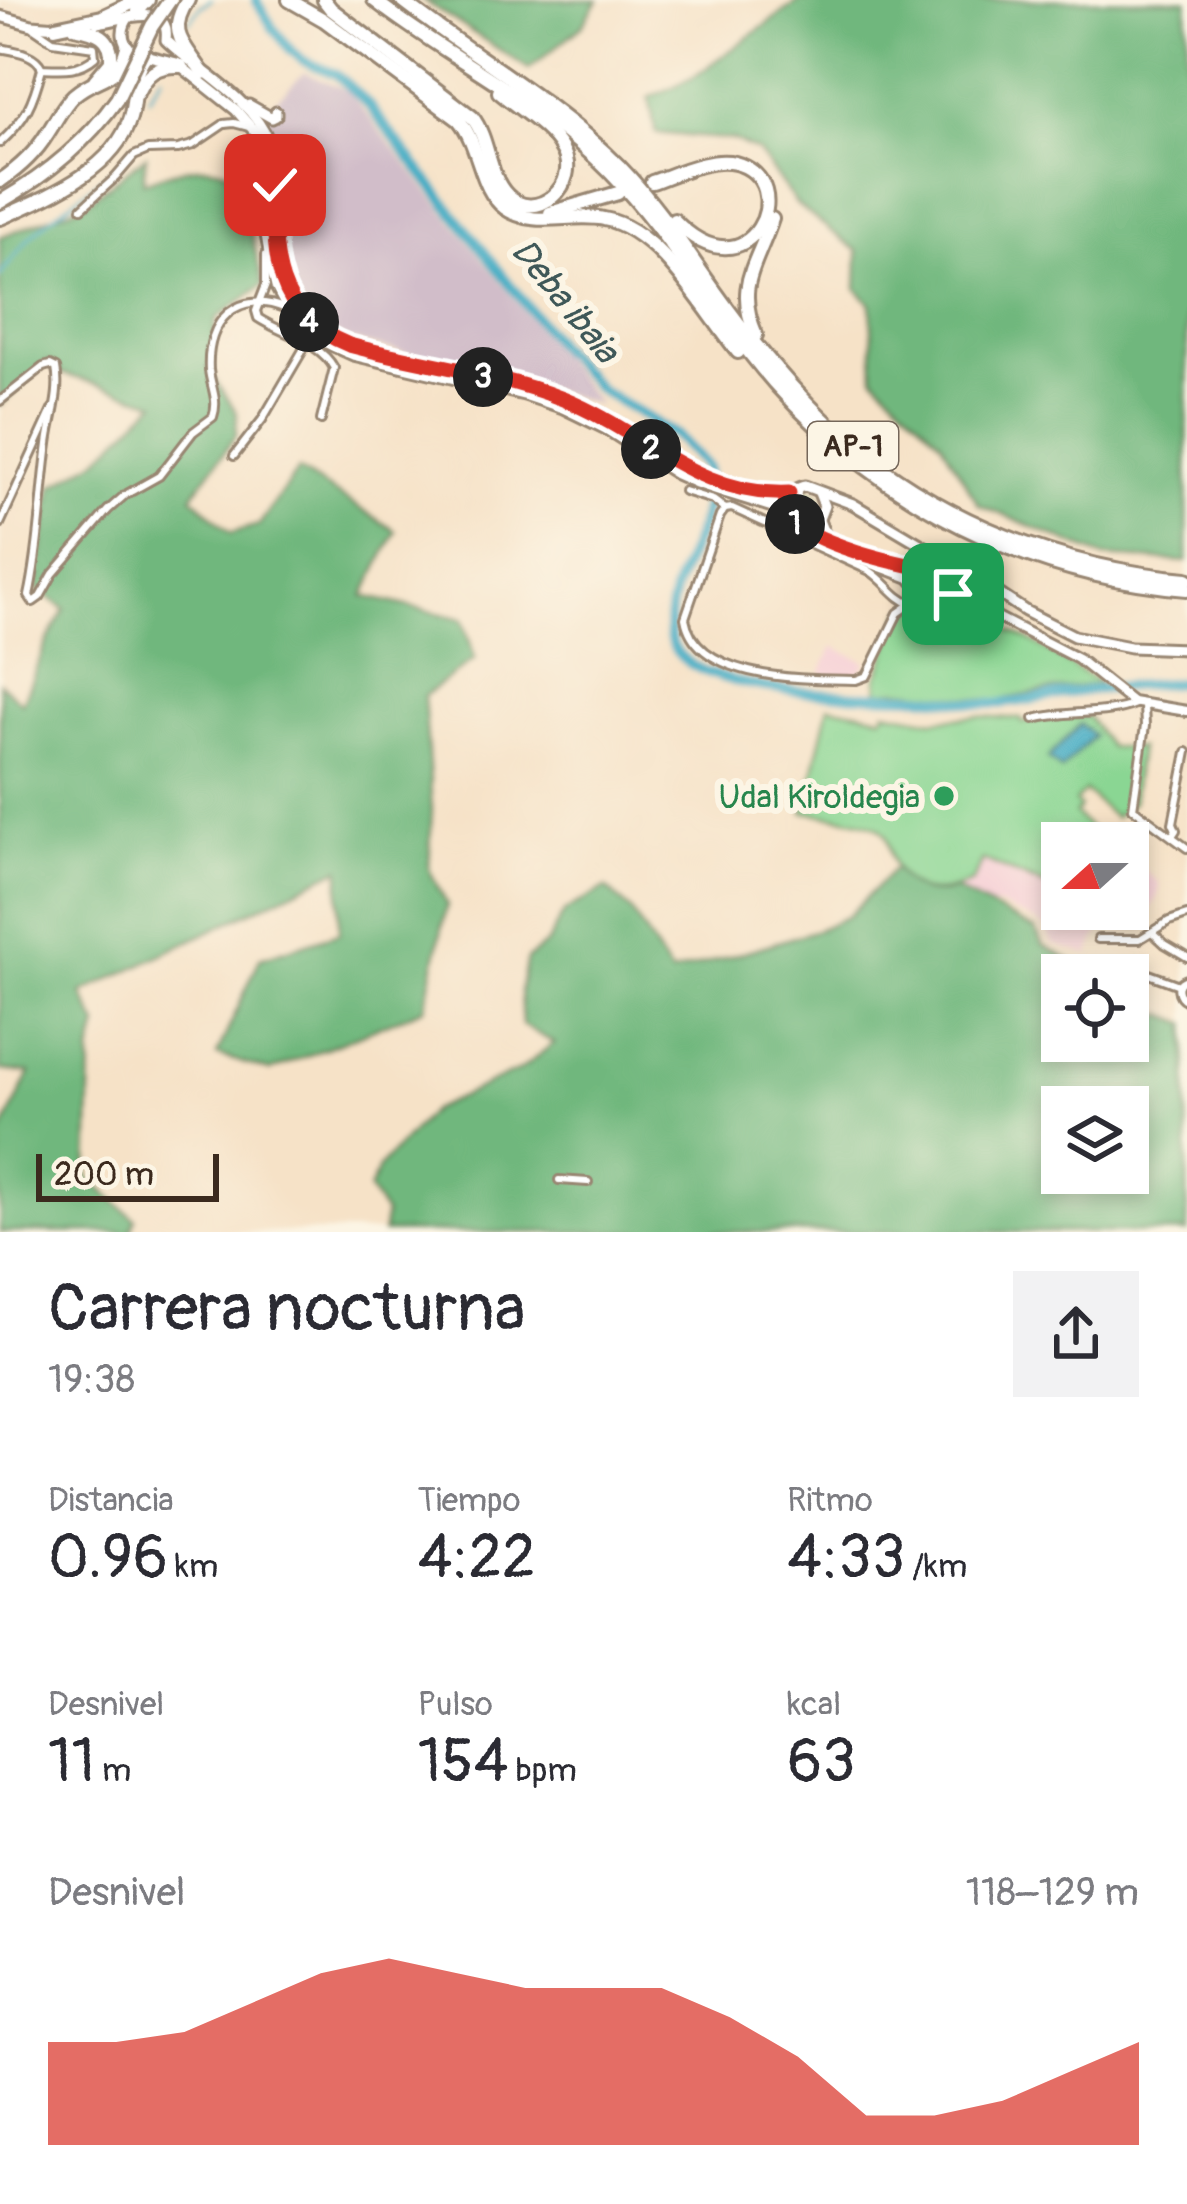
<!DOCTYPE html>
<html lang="es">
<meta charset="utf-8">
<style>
:root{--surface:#fff;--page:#f2f2f3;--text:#2b2b33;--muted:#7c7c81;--accent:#d93025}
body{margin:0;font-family:Pangolin,sans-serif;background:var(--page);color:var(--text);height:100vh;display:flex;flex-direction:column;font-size:45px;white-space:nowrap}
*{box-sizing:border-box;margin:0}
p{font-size:39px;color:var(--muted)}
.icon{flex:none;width:66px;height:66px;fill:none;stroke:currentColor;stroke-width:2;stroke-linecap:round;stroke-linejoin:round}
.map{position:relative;height:1232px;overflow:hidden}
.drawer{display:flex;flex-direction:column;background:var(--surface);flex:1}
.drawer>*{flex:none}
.needle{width:78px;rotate:249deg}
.tools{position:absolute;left:1041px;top:822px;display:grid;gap:24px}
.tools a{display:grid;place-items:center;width:108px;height:108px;border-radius:0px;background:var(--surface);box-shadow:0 6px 18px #0003;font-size:60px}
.scale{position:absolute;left:36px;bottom:30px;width:183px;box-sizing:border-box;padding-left:12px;border:6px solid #3b2a1e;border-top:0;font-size:33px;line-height:42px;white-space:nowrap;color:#3b2a1e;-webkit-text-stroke:9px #fcf5e5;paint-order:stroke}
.pin{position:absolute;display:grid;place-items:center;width:102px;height:102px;color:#fff;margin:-51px;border-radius:24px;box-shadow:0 6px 18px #0006}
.km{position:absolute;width:60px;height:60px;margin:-30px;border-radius:50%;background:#222;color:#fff;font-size:33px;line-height:60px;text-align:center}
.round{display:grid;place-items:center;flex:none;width:126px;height:126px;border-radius:0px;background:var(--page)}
.head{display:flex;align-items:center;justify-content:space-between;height:204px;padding:0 48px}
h1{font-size:66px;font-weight:600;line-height:90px}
.metrics{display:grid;grid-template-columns:repeat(3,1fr);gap:18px;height:204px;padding:12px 48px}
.metrics div{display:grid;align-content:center}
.metrics b{font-size:60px;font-weight:600}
.metrics small{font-size:33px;font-weight:400}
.metrics p{font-size:33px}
.chart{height:336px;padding:24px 48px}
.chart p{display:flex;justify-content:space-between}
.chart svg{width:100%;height:216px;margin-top:12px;fill:var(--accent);opacity:.7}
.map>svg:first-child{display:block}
</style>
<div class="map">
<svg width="1187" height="1232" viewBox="0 0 1187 1232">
<rect width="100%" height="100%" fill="#fcf5e5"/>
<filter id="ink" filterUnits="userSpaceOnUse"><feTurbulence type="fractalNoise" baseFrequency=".00833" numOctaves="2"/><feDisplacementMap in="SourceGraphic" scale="24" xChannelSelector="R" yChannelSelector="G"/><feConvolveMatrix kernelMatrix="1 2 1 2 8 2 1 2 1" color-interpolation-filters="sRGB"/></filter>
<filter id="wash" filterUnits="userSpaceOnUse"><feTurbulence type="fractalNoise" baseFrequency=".004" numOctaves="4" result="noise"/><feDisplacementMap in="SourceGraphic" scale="48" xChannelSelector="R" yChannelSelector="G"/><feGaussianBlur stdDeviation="2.7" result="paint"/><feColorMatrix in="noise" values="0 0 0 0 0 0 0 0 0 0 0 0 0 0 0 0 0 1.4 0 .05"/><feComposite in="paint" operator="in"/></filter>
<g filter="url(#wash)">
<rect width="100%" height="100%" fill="#f6e2c7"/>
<!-- built -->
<g fill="#f6cfd6">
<path d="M 833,646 L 866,662 L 857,676 L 820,675 Z"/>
<path d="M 1110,828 L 1119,837 L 1127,839 L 1145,871 L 1159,883 L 1158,895 L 1145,918 L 1123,909 L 1128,909 L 1128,843 L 1095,843 Z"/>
<path d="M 982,859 L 1062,893 L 1062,909 L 1119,909 L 1115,920 L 1106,916 L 1089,955 L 1053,944 L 1045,927 L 1037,922 L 1000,906 L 980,906 L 955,890 L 972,881 Z"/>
</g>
<!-- industrial -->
<path fill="#d1bdc9" d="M 305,72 L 348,91 L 599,405 L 533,384 L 351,340 L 330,331 L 310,316 L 290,286 L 284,264 L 281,156 L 259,116 Z"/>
<!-- green -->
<g fill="#8ad693" stroke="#628058" stroke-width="3">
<circle cx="805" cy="506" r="16"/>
<path d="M 919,606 L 960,607 L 1033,642 L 1101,684 L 1046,691 L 997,701 L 899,690 L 878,692 L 877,678 L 900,617 L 903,611 Z"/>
<path d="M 829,706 L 883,716 L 885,711 L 933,720 L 977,716 L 1021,719 L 1022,723 L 1054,716 L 1088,717 L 1109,747 L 1139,748 L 1132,802 L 1114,818 L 1085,791 L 1075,802 L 1080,807 L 1075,814 L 1096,835 L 1088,843 L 1062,843 L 1062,893 L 983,860 L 972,882 C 942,896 906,900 893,862 C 888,850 891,836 879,828 C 863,818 823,815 804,812 Z"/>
</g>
<!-- forest -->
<g fill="#6fb77d" stroke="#55704e" stroke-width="3" fill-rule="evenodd">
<path d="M 423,0 L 598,0 L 583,25 L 529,69 Z"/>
<path d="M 800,0 L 1187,0 L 1187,562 L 1104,557 L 979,505 L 941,441 L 874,376 L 871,304 L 857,289 L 858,251 L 797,205 L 758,152 L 733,140 L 656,133 L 649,98 L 694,77 Z"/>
<path d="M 146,156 L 143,182 C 170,173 199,160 227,171 L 234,186 L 234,194 L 242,192 L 263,285 L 216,319 L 211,374 L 237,413 L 236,436 L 192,496 L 231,533 L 259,525 L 298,470 L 396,531 L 364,596 L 463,619 L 475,659 L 424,696 L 432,809 L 429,869 L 447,905 L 425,1008 L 270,1071 L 217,1055 L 260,958 L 339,933 L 340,868 L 82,993 L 98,1026 L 91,1053 L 88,1177 L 135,1219 L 131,1232 L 0,1232 L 0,1137 L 30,1073 L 0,1070 L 0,683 L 22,703 L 47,642 L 65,609 L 36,589 L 52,487 L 97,460 L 156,402 L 60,373 L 48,361 L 0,405 L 0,237 L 86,203 Z"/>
<path d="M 895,868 C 910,891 929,897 955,890 L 1036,930 L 1043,945 L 1088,970 L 1086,975 L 1062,975 L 1062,1041 L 1124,1043 L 1163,1014 L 1187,1023 L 1187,1232 L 383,1232 L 385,1214 L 369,1190 L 379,1167 L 432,1110 L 521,1069 L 554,1043 L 522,1025 L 520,990 L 527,959 L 547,943 L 565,911 L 606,888 L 631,911 L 671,974 L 814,931 L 848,916 ZM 1062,1107 L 1128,1107 L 1128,1173 L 1062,1173 Z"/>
</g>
<!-- water -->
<path fill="#46adc5" stroke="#406c72" stroke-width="3" d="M 1080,724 L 1093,736 L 1061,770 L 1048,758 Z"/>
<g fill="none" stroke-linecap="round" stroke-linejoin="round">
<!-- stream -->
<g stroke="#46adc5" stroke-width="3">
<path d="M 190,21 L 201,6 L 211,0"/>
<path d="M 149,97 L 162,75"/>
<path d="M 0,276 L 28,239 L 52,217 L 113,170"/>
</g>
<!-- river -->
<path stroke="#46adc5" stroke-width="10" d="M 256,0 L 273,28 L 291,50 L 304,61 L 336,74 L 367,103 L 561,349 L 599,389 L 676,435 L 707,468 C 707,480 708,493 706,504 C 699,548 663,589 670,636 C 679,698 866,695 914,696 C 942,697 969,705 996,704 C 1020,703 1045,697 1069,693 C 1108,688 1147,684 1187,682"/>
</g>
</g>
<g filter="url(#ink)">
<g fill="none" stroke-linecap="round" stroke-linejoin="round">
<!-- highway-tunnel -->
<path stroke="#d1bda5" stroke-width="12" stroke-dasharray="12 6" stroke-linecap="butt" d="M 613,188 L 648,178"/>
<!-- street casing -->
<g stroke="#988672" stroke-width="12">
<g id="street">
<path d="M 0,48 C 15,51 35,53 42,68 C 61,69 79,71 95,57 L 94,47 L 53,41 L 34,28"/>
<path d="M 224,124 L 234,123 L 249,127"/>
<path d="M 0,143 C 26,119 33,103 42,68"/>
<path d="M 82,208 L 116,177 L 134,156 L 148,150 L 178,149 L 193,145 L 224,124"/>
<path d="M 266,255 L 266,285 L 256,311 L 258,318 C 282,334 319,341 334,368 L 321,420"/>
<path d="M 0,401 L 43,367 L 50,365 L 56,368 C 61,393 51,419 48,444 C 41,495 40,546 29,596 L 33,602 L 40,597 L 53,574 L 108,510 L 125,495 L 159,476 L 193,432 L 213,417 C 219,400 211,388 209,370 C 206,320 238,288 286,309"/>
<path d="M 234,456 L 262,420 L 303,350 L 303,342"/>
<path d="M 684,491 L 713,500 L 725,509 L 732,508 L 870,571 C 887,582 894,598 913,605"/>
<path d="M 725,509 L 720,516 L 685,618 C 696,682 807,679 856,680 L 867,676 L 898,613 L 908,606 L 928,601"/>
<path d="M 0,524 L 53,408"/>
<path d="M 860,552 L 878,567 L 909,579 L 915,586 L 914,594"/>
<path d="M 1144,706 L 1145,726 L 1133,808 L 1187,848"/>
<path d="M 1034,719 C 1066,710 1107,716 1135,704"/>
<path d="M 1172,836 L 1176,830 L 1173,823 L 1187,752"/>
<path d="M 1153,933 L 1165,944 L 1187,957"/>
<path d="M 1098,939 L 1140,939 L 1169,921 L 1187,915"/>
<path d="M 1149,974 L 1179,985"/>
<path d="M 1187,979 C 1174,983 1177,996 1187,1001"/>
<path d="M 559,1180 L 588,1182"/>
</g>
</g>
<!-- secondary casing -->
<g stroke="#988672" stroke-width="14">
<g id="secondary">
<path d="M 819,519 L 825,534 L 834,543"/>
<path d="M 803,527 L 828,543 L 943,571 L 950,581 L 949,592 L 1078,659 L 1132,702 L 1187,711"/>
<path d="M 904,564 C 906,566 914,573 915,575 C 925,589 917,601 940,600 L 949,592"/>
</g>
</g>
<!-- primary casing -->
<g stroke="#988672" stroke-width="15">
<g id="primary">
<path d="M 0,16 L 32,25 L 59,27"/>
<path d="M 129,17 C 120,29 121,41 132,52 L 177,63 L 236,110 L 255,132 L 265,160 L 266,235 L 276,287 L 291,315 L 318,339 L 353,355 L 524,395 L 563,408 L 606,429 L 676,474 L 696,483 L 785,511 L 796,524 L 807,526 L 819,519 L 824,506 L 819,493"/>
<path d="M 97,23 C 122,20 171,0 166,40 C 199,72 252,98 269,142 C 289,197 258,261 298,311 C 328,348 379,353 422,363 C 464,372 506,380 547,394 C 600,412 634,444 683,468 C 702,477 723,483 743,488 C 757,492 774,497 789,493 C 794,491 799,487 805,486 L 853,504 L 954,564 L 1025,611 L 1074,636 L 1130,647 L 1187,649"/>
<path d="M 249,105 L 272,118 L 276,116 L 276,112"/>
</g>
</g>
<!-- highway casing -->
<g stroke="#988672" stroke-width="18">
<g id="highway">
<path d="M 188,0 C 165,33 186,46 203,73"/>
<path d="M 289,0 L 324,20 L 459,120 C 481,147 479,189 505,208 C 535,229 571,212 604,219 C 659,229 704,310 738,352"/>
<path d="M 324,0 L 331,9 L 472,117 C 490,140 487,174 507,195 C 535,225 583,184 562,149 C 549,126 519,109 499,92"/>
<path d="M 374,0 C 451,60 541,101 610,172 C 662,225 699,288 744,346 C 851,486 1010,575 1187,589"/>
<path d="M 401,0 C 473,56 554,101 619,166 C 671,219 705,284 752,340 C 781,375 811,410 846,440 C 940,521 1063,569 1187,579"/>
<path d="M 138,11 L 148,0"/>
<path d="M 55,27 L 102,17 L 138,0"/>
<path d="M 74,27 C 96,31 113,36 111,61 L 95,80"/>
<path d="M 137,93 C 147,72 157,65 181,66"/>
<path d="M 0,181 C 19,168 35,154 47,134 C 56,121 62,106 74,95 C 98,74 118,83 127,47"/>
<path d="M 652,182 C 675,174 710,157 735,163 C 803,180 751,300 674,220"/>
<path d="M 0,202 C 45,176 87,142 117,99"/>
<path d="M 550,213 L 618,193"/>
<path d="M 0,218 C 47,197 114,171 130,118 C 137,94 130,76 146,55"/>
<path d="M 756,335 C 734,285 757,265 772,219"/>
</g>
</g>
<!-- street -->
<use href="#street" stroke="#fff" stroke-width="6"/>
<!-- secondary -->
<use href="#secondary" stroke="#fff" stroke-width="8"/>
<!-- primary -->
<use href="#primary" stroke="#fff" stroke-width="9"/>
<!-- highway -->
<use href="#highway" stroke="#fff" stroke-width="12"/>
<!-- highway-bridge casing -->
<g stroke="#988672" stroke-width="18" stroke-linecap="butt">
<path id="highway-bridge" d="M 117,99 L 152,26 L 170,0"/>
</g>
<!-- highway-bridge -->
<use href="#highway-bridge" stroke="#fff" stroke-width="12"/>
</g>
</g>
<g fill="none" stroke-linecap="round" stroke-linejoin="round" filter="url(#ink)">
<!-- route casing -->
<g stroke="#fff" stroke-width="24">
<path id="route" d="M 275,185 C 273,256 273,315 349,345 C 419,364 495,372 563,399 C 642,430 697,497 789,493 L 786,498 L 785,511 C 804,545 905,565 943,572 L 949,577 L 950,592 L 953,594"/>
</g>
<!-- route -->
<use href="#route" stroke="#d93025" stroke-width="15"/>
</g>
<!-- markers -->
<circle fill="#2e9e5b" stroke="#fcf5e5" stroke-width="4.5" cx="944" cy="796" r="12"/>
<g text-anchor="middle" stroke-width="12" stroke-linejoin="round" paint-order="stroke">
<!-- shield labels -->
<rect fill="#fcf5e5" stroke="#75675a" stroke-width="3" x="808" y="422" width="90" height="48" rx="9"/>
<g font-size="30" font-weight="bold" fill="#3b2a1e">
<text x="853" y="456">AP-1</text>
</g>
<!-- leisure labels -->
<g font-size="33" fill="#27864d" stroke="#fcf5e5" text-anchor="end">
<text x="920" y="808">Udal Kiroldegia</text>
</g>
<!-- water labels -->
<g font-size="36" font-style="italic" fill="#3f5858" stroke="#fcf5e5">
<text transform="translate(566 300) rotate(51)" y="13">Deba ibaia</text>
</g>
</g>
</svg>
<div class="tools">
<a><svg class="needle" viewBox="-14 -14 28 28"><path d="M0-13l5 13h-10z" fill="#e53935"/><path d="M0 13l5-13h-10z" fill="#7c7c81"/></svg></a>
<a><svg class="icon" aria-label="locate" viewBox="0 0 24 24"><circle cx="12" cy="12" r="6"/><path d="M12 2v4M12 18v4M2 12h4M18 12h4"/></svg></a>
<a><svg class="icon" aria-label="layers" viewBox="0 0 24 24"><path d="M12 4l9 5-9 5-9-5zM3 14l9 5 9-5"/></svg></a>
</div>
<div class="scale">200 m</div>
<div class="pin" style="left:953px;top:594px;background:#1e9e55"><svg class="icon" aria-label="arrive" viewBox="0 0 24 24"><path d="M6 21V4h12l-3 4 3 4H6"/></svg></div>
<div class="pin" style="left:275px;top:185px;background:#d93025"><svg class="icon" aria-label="check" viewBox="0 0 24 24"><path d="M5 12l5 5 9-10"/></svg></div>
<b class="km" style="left:795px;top:524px">1</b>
<b class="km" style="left:651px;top:449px">2</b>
<b class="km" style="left:483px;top:377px">3</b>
<b class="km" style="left:309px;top:322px">4</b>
</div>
<section class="drawer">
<div class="head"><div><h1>Carrera nocturna</h1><p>19:38</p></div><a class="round"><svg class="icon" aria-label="share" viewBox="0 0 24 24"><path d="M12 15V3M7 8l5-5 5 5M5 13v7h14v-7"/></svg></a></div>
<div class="metrics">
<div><p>Distancia</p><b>0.96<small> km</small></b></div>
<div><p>Tiempo</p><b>4:22</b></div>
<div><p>Ritmo</p><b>4:33<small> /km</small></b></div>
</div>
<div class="metrics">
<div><p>Desnivel</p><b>11<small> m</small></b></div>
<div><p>Pulso</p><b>154<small> bpm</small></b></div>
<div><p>kcal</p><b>63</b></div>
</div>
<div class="chart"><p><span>Desnivel</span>118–129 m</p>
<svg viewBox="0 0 160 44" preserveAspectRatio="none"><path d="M0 44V23L10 23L20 21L30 15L40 9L50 6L60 9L70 12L80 12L90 12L100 18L110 26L120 38L130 38L140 35L150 29L160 23V44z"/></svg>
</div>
</section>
